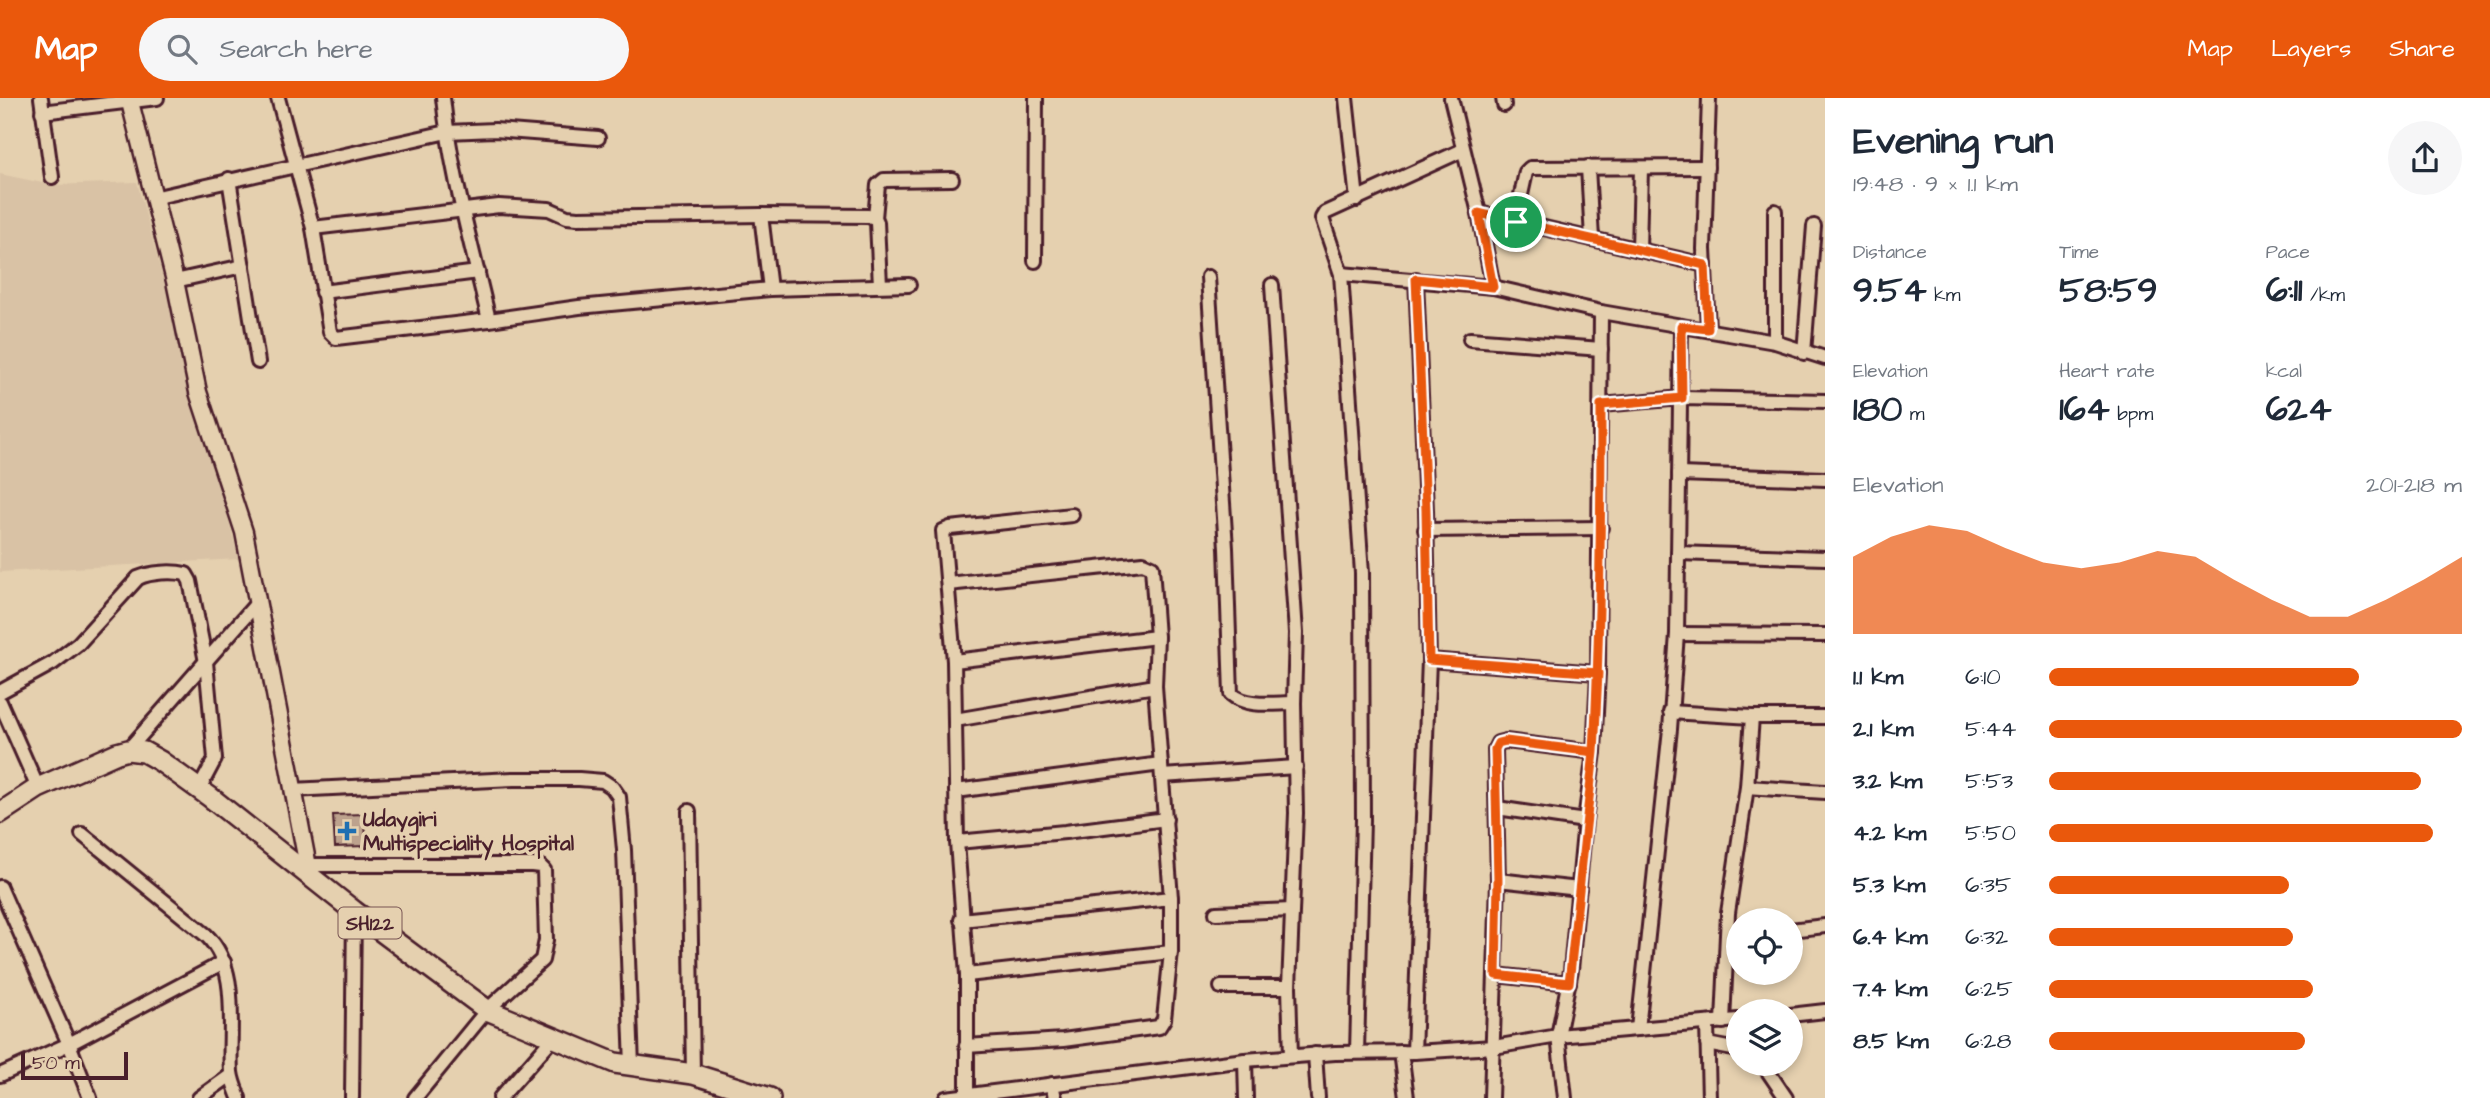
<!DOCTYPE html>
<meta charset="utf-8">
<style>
:root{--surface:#fff;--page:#f6f6f7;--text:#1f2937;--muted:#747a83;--accent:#ea580c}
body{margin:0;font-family:"Architects Daughter",sans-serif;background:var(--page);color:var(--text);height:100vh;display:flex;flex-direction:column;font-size:26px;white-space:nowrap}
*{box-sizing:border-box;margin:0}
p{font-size:23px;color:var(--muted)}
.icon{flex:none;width:38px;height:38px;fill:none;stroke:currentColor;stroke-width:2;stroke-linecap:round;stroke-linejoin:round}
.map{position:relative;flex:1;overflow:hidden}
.side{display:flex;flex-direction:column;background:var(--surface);width:665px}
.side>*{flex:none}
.controls{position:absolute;left:1726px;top:810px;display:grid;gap:14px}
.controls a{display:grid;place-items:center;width:77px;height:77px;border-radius:50%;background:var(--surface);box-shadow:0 4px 10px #0003;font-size:35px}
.scale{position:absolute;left:21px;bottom:18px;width:107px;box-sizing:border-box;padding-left:7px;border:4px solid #4a1f2b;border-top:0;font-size:19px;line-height:24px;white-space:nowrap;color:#4a1f2b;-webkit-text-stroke:5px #e5d0af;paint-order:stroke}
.pin{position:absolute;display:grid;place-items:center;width:60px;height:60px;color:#fff;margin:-30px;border:4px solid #fff;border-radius:50%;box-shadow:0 2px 7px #0007}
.round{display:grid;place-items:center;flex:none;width:74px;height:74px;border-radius:37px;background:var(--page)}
.overview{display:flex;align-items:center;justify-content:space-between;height:119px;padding:0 28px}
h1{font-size:38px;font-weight:800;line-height:52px}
.figures{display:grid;grid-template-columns:repeat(3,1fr);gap:10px;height:119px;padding:7px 28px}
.figures div{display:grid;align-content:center}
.figures b{font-size:35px;font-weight:800}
.figures small{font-size:19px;font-weight:400}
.figures p{font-size:19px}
.chart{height:196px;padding:14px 28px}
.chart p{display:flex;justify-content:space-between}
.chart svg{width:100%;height:126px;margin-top:7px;fill:var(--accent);opacity:.7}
ul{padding:0 28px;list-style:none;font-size:23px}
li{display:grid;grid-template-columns:112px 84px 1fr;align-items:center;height:52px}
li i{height:18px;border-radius:9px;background:var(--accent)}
header{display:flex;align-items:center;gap:42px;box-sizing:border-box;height:98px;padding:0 35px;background:var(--accent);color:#fff}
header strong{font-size:33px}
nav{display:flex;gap:38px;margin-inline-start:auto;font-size:24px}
.search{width:490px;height:63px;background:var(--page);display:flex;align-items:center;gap:18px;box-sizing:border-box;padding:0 24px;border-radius:38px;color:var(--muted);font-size:26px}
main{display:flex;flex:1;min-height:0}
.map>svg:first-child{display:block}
</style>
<header>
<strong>Map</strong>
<div class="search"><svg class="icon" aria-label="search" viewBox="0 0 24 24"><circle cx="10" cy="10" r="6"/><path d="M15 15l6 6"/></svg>Search here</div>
<nav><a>Map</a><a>Layers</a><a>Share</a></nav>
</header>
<main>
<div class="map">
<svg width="1825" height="1000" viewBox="0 0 1825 1000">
<rect width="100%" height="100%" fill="#e5d0af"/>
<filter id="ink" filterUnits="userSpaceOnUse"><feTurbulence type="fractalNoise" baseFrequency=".0143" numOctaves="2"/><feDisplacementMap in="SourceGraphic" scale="14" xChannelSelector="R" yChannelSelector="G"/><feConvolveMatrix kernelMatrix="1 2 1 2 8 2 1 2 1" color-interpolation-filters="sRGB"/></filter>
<g filter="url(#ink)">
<!-- built -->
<path fill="#d9c2a5" d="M 0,76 L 52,87 L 137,84 L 239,461 L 0,474 Z"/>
<!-- building -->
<path fill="#bda28d" stroke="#4a1f2b" stroke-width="2" d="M 365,716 L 366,748 L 335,749 L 333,717 Z"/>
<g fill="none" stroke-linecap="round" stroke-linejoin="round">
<!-- minor casing -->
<g stroke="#4a1f2b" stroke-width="18">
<g id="minor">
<path d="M 41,0 L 52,79"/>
<path d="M 278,0 L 313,130 L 330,234 L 336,240 L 489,222 L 579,209 L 770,191 L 909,187"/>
<path d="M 443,0 C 451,76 472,148 489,222"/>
<path d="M 1346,0 L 1357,102"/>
<path d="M 1451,0 L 1479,115 L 1493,189"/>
<path d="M 1503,0 L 1504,7"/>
<path d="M 42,14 L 157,0"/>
<path d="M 1588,69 L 1592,141"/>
<path d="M 229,81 L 258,264"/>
<path d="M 153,100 L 447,34 L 495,32 L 598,40"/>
<path d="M 1479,115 L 1705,167"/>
<path d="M 761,117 L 770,191"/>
<path d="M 875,120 L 878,87 L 884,82 L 952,81"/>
<path d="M 1515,124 L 1526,74 L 1530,70 L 1707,69"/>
<path d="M 313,130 L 499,108 L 549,111 L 567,119 L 578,120 L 761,117 L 868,118 L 875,120 L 877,124 L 880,187"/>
<path d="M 1639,152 L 1641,70"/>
<path d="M 1035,163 L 1036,0"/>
<path d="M 1341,176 L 1493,189 L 1601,214 L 1775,244 L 1825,260"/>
<path d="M 1208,179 L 1226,450 L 1231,596 C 1247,610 1274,605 1294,605"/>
<path d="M 175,183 L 243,168"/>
<path d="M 1272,187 L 1296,535 L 1294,605 L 1296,715 L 1289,889 L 1291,958"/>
<path d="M 322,194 L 478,174"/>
<path d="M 1708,231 L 1704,151 L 1709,0"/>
<path d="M 1470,241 L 1601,251"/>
<path d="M 1775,244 L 1775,113"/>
<path d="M 1804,255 L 1814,128"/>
<path d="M 1601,307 L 1682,300 L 1825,303"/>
<path d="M 1679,376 L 1825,381"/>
<path d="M 1425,432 L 1601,430"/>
<path d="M 1678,455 L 1825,460"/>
<path d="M 948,486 L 1143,465 L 1152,469 L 1157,539 L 1155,588 L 1171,800 L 1171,854 L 1164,921 L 1159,929 L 1063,942 L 966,948"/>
<path d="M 1677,536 L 1825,537"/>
<path d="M 1429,562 L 1598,575"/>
<path d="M 954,563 L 1157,539"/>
<path d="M 0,594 L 53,565 L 78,546 L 138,480 C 151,474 172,473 186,476 L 190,483 L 206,564 L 215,661 L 199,691"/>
<path d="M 0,604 L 38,690"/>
<path d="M 1670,614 L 1752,619 L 1825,619"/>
<path d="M 955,622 L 1155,588"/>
<path d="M 128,652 L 257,505"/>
<path d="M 1162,678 L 1296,669"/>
<path d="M 1747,689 L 1825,694"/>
<path d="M 292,692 L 513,681 L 579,681 L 603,683 L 612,689 L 619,699 L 624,752 L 632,968"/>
<path d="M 956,693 L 1161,666"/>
<path d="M 1497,710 L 1585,723"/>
<path d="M 689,713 L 693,976"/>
<path d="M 82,736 L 206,837 C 241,871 228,930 231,974 C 232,983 236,992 239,1000"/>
<path d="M 957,744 L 1065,734 L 1166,721"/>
<path d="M 308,767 L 532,767 L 540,768 L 544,772 L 546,842 L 542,862 L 487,912 L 415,1000"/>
<path d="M 1498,782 L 1579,791"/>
<path d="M 0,789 L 69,946 L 90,1000"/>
<path d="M 1216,815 L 1292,812"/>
<path d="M 961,822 L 1171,800"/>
<path d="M 1790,832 L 1825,828"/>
<path d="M 967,877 L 1171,854"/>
<path d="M 1496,877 L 1569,885"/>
<path d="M 1221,889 L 1289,889"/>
<path d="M 1790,917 L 1825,913"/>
<path d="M 1723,924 L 1728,815 L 1747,689 L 1752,619"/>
<path d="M 1707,926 L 1709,1000"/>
<path d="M 1638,931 L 1670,631 L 1677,536 L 1681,228"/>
<path d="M 1707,946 L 1738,952"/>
<path d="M 1357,954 L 1363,722 L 1362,475 L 1341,176 L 1322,120 L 1325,115 L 1463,52"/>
<path d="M 1401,954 L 1407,1000"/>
<path d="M 1414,954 L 1429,562 L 1426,412 L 1416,181"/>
<path d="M 1315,956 L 1318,1000"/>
<path d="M 1245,962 L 1246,1000"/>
<path d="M 1763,966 L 1786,1000"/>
<path d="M 0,977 L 69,946 L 224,864"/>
<path d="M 1052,986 L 1055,1000"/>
<path d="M 967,997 L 967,877 L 957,744 L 954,563 L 943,433 L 950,430 L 1072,417"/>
<path d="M 199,1000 L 231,977"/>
<path d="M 352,1000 L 354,813"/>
<path d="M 500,1000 L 553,940"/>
<path d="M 946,1000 L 1245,962 L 1335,955 L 1414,954 L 1494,949 L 1558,938 L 1738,922"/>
<path d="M 1491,1000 L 1498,782 L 1495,651 L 1498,645 L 1506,643 L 1594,654"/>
<path d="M 1565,1000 L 1558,938 L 1571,872 L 1585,723 L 1594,654 L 1598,575 L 1601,214"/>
</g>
</g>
<!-- tertiary casing -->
<g stroke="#4a1f2b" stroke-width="21">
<path id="tertiary" d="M 129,0 L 175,183 L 198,294 L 244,434 L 310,779"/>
</g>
<!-- primary casing -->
<g stroke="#4a1f2b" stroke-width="24">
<path id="primary" d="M 0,715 L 38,690 L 117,655 L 128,652 L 144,654 L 160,663 L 210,699 L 354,813 L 487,912 L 615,965 L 693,976 L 770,1000"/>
</g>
<!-- minor -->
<use href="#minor" stroke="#e5d0af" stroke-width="12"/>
<!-- tertiary -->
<use href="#tertiary" stroke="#e5d0af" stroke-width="16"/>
<!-- primary -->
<use href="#primary" stroke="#e5d0af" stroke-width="19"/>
</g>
</g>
<g fill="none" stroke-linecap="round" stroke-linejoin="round" filter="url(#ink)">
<!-- route casing -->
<g stroke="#fff" stroke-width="14">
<path id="route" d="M 1516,124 L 1479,115 L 1493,189 L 1416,181 L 1426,412 L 1429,562 L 1598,575 L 1594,654 L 1569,885 L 1496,877 L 1498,782 L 1495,651 L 1498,645 L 1506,643 L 1594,654 C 1600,538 1601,423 1601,307 L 1682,300 L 1681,228 L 1708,231 L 1705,167 L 1516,124"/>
</g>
<!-- route -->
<use href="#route" stroke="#ea580c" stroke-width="9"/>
</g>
<!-- markers -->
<path fill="#1f6fb2" stroke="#e5d0af" stroke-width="2.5" d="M343.5 722.5h7v7h7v7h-7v7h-7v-7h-7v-7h7z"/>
<g text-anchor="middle" stroke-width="7" stroke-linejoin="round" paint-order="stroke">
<!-- shield labels -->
<rect fill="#e5d0af" stroke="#785453" stroke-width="2" x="338.5" y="809.5" width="63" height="31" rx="5"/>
<g font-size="19" font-weight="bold" fill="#4a1f2b">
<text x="370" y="832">SH122</text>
</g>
<!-- poi labels -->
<g font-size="21" font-weight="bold" fill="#4a1f2b" stroke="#e5d0af" text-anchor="start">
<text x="363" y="728">Udaygiri<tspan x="363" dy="24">Multispeciality Hospital</tspan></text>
</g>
</g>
</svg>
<div class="controls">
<a><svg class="icon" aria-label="locate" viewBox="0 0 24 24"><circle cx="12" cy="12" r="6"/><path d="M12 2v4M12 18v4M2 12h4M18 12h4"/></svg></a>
<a><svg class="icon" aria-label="layers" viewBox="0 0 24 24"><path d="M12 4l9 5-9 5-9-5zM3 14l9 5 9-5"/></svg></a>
</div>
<div class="scale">50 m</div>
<div class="pin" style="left:1516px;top:124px;background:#1e9e55"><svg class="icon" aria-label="arrive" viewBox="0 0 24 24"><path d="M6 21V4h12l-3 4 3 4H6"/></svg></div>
</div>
<section class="side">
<div class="overview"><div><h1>Evening run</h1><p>19:48 · 9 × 1.1 km</p></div><a class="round"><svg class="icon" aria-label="share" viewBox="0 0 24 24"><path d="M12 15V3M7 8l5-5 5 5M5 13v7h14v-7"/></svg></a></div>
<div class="figures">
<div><p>Distance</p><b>9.54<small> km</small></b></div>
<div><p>Time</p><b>58:59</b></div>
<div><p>Pace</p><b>6:11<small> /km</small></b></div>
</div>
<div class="figures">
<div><p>Elevation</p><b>180<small> m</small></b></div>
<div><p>Heart rate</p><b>164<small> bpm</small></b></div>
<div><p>kcal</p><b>624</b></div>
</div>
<div class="chart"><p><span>Elevation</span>201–218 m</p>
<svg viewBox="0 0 160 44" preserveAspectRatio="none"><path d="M0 44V17L10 10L20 6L30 8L40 14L50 19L60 21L70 19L80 15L90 17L100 25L110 32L120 38L130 38L140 32L150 25L160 17V44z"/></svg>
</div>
<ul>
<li><b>1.1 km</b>6:10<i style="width:75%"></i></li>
<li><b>2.1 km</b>5:44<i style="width:100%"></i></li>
<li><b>3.2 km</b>5:53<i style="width:90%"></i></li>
<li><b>4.2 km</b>5:50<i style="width:93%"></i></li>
<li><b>5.3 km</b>6:35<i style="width:58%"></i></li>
<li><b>6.4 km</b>6:32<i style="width:59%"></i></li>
<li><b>7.4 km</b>6:25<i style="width:64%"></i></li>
<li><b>8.5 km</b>6:28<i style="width:62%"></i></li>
</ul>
</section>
</main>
